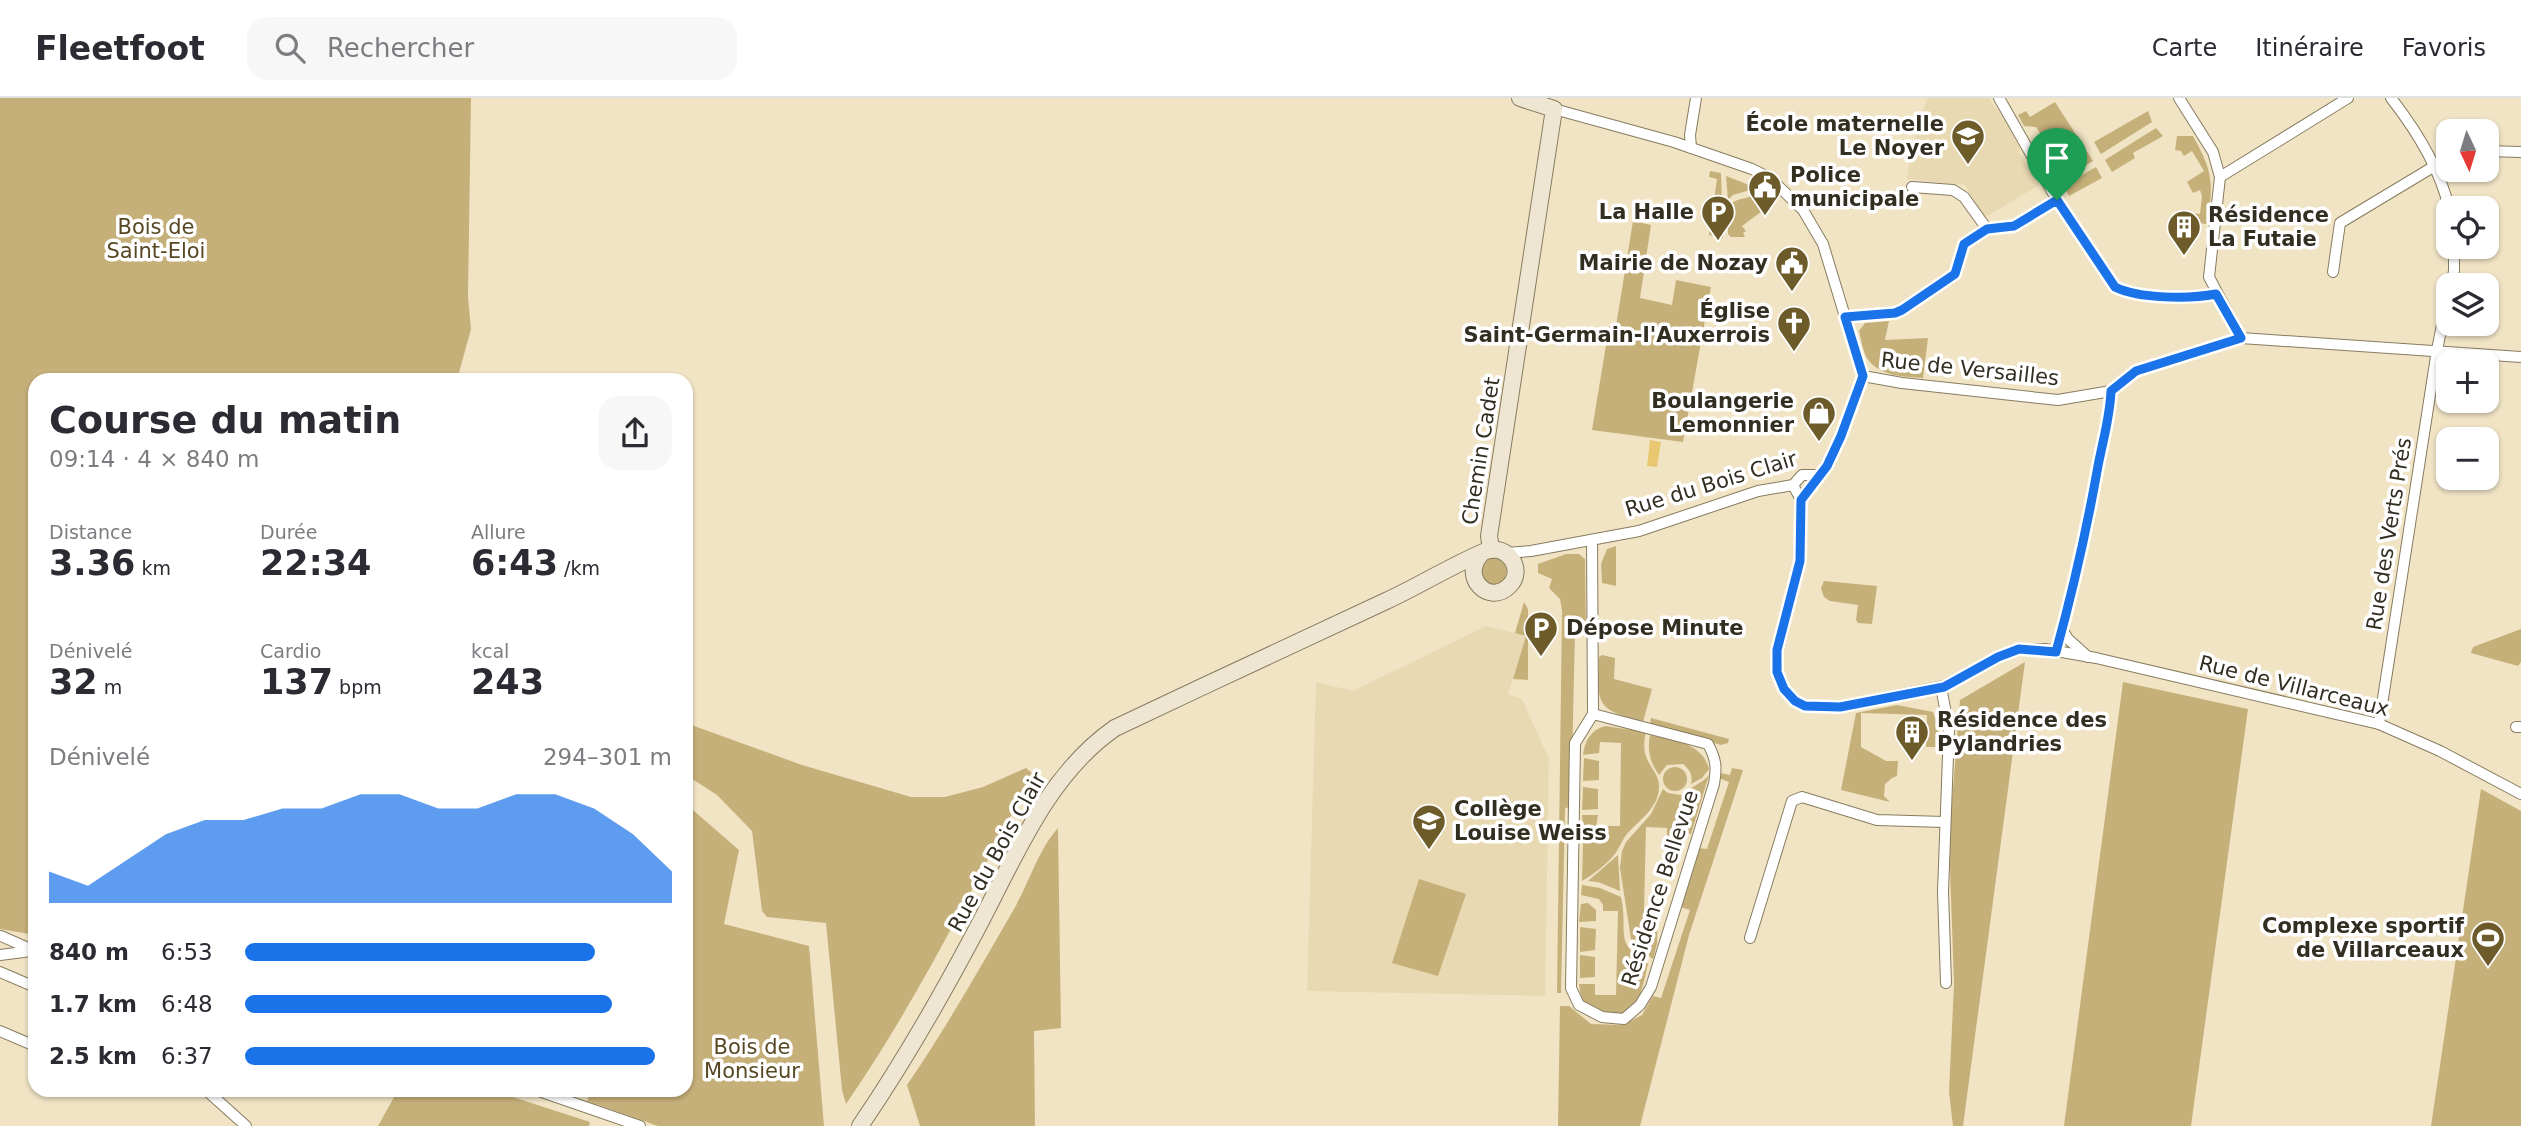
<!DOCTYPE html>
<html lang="fr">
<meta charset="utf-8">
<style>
:root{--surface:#fff;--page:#f7f7f7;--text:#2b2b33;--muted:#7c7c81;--line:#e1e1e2;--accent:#1a73e8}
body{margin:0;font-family:"DejaVu Sans",sans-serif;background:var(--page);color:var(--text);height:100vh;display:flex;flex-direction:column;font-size:26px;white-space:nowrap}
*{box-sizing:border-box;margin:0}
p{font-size:23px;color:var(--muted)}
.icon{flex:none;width:38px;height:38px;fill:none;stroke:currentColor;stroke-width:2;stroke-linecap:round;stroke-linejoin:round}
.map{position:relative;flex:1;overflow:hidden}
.sheet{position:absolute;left:28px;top:275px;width:665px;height:724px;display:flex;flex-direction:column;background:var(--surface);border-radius:21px;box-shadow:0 2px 5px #0004}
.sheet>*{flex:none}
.needle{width:46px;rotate:176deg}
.buttons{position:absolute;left:2436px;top:21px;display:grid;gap:14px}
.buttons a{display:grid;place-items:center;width:63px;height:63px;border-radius:14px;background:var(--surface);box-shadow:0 2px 5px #0004;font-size:35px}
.pin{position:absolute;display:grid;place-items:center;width:60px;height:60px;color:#fff;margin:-72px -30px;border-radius:50% 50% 50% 0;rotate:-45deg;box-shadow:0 0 7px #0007}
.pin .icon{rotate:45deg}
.round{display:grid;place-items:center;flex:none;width:74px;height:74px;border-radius:21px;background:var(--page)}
.overview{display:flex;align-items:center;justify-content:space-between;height:119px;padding:0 21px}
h1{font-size:38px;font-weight:700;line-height:52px}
.metrics{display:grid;grid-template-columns:repeat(3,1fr);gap:10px;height:119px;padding:7px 21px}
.metrics div{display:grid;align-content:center}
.metrics b{font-size:35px;font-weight:700}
.metrics small{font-size:19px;font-weight:400}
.metrics p{font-size:19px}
.chart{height:196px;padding:14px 21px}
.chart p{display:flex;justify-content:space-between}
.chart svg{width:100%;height:126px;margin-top:7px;fill:var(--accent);opacity:.7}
ul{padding:0 21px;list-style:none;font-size:23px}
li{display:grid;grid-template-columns:112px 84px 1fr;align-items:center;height:52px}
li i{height:18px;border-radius:9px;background:var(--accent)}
header{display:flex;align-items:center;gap:42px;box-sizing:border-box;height:98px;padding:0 35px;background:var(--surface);border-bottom:2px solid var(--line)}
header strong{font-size:33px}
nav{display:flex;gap:38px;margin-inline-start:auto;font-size:24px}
.search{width:490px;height:63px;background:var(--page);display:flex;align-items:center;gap:18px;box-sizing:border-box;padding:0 24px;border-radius:21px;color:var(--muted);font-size:26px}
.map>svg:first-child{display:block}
</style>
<header>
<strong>Fleetfoot</strong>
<div class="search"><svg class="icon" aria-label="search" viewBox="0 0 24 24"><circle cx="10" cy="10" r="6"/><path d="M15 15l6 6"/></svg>Rechercher</div>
<nav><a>Carte</a><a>Itinéraire</a><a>Favoris</a></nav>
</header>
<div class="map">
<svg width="2521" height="1028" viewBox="0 0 2521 1028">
<rect width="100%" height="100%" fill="#f1e4c5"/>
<!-- built -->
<g fill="#e8d9b2">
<path d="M 1927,0 L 1989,0 L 2007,26 L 2020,50 L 2019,55 L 2039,87 L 1986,119 L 1982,117 L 1965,87 L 1907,81 L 1912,49 Z"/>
<path d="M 1486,528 L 1526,538 L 1508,596 L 1522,601 L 1549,661 L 1545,898 L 1307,893 L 1316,584 L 1353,593 Z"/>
</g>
<!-- green -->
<g fill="#c6b07a">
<path d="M 0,0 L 471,0 L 468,199 L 471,231 L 457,282 L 35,282 L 35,837 L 0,831 Z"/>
<path d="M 2055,4 L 2093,63 L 2059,83 L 2051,72 L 2064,71 L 2036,29 L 2024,28 L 2018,17 L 2026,13 L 2030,19 Z"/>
<path d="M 2148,13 L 2152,24 L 2101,56 L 2094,44 Z"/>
<path d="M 2156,30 L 2163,38 L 2133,55 L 2135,60 L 2112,74 L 2105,62 Z"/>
<path d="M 2177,38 L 2193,38 C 2213,74 2214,85 2207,126 L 2190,124 L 2191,115 L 2200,116 L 2202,98 L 2200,92 L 2193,95 L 2187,84 L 2204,73 L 2192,53 L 2184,58 L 2181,53 L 2175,52 Z"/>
<path d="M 2096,69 L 2102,80 L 2069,98 L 2063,88 Z"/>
<path d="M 1710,73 L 1721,75 L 1723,140 L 1709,137 L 1717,81 L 1709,79 Z"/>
<path d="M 1726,78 L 1757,90 L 1733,97 L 1728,102 Z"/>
<path d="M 1763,92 L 1777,102 L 1742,128 L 1746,133 L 1743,135 L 1745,139 L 1731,139 L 1728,136 L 1728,107 C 1739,99 1752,101 1763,92 Z"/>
<path d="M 1633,123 L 1651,127 L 1640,200 L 1672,207 L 1676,182 L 1711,189 L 1683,344 L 1592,332 L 1609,229 L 1616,228 Z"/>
<path d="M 1889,223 L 1885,242 L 1928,240 L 1923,280 C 1905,279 1878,278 1867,260 C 1863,253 1861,241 1859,233 L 1865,225 Z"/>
<path d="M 1616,448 L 1616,488 L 1602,485 L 1601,466 L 1607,451 Z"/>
<path d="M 1566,456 L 1579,456 L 1585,461 L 1586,535 L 1575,534 L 1571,709 L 1565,710 L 1561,895 L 1557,895 L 1562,513 L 1560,501 L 1549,490 L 1552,481 L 1538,475 L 1538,466 Z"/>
<circle cx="1494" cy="473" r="14"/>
<path d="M 1824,483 L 1877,488 L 1872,526 L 1858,525 L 1856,522 L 1858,507 L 1830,503 L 1824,499 L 1821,490 Z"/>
<path d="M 1524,504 L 1528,511 L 1528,582 L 1513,581 L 1526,538 L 1515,535 Z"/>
<path d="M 2521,531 L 2521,564 L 2518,568 L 2471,555 L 2473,549 Z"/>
<path d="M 1602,557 L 1615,560 L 1614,581 L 1652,591 L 1643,624 C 1594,610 1598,607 1599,559 Z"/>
<path d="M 2025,564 L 1963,1028 L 1953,1028 L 1949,994 L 1954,886 L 1949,742 L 1960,602 Z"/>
<path d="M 2123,584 L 2248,611 L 2191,1028 L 2064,1028 Z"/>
<path d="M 1897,607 L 1933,614 L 1939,630 L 1939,649 L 1926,649 L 1927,617 L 1861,615 L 1861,649 L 1886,663 L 1898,663 L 1897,678 L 1892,680 L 1885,686 L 1884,698 L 1890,704 L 1841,692 L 1856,615 Z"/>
<path d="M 1651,620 L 1729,641 L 1728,645 L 1721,647 L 1650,627 Z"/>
<path d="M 686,625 L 802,667 L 911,699 L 945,699 L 983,689 L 1026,670 L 1033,676 C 973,788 918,902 846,1006 L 842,992 L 826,825 L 767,819 L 762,813 L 752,733 L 717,697 L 686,677 Z"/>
<path d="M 1605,628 L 1646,634 C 1638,665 1660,671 1659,689 C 1659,710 1638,723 1626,737 C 1622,743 1619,750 1615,756 C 1607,766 1594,776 1582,783 L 1583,745 L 1597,743 L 1603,737 L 1605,728 L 1620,728 L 1621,645 L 1600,644 L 1599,655 L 1583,657 C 1585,642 1591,632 1605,628 Z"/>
<path d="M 1650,637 C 1673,643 1702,644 1709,671 L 1702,680 L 1691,686 C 1693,677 1690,672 1683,666 L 1667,667 L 1659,677 C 1650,665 1647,652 1650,637 Z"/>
<path d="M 1584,660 L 1599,663 L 1599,682 L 1583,683 Z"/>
<circle cx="1675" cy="681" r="12"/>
<path d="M 1732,670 L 1743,672 L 1689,837 L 1640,1028 L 1558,1028 L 1560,908 L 1569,908 L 1591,926 L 1623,927 L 1642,917 L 1653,898 L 1661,900 L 1690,812 L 1680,809 L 1698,750 L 1707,751 L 1729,684 L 1719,680 L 1720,675 L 1730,677 Z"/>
<path d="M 1709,677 L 1691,736 L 1683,736 L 1682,743 L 1667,741 L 1667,730 L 1646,729 L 1644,813 L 1658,814 L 1657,846 L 1653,861 L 1637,850 L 1631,841 L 1620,770 L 1622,753 L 1626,744 L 1651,716 L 1663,691 L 1668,695 L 1681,697 C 1690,689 1700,687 1709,677 Z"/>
<path d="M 1583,689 L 1598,691 L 1598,711 L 1582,712 Z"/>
<path d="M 2481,691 L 2521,713 L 2521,1028 L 2431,1028 Z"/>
<path d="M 686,706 L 739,752 L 724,826 L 809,848 L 824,1028 L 658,1028 L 587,1003 L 590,995 L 582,992 L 686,992 Z"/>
<path d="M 1582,717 L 1598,717 L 1595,735 L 1583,736 Z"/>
<path d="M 1058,730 L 1061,930 L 1034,933 L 1035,1028 L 920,1028 L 907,987 C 946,930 980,870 1014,811 C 1030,783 1037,754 1058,730 Z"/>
<path d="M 1618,757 L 1620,793 L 1598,784 L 1588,783 Z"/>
<path d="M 1419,781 L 1466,796 L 1438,878 L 1392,865 Z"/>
<path d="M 1582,787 L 1600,790 L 1621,799 C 1629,835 1612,843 1648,866 C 1644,883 1642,900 1628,912 C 1616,923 1592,916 1583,902 C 1580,898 1580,892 1579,886 L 1595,886 L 1595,897 L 1616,897 L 1618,813 L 1603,813 L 1603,807 L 1599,801 L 1581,797 Z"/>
<path d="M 1588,805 L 1596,812 L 1596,823 L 1579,824 L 1581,806 Z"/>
<path d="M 1580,829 L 1596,831 L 1595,852 L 1580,854 Z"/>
<path d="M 1580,857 L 1595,859 L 1595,879 L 1580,880 Z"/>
<path d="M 398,992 L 491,992 L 590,1024 L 589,1028 L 378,1028 Z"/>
</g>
<!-- water -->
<path fill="#e9c771" d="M 1650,342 L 1661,344 L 1657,369 L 1647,368 Z"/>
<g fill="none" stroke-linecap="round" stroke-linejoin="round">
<!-- street casing -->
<g stroke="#877c5f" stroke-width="12">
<g id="street">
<path d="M 1999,0 L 2057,102 L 2115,189 C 2139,201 2190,201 2216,196"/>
<path d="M 2179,0 L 2213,54 L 2220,79 L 2209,179 L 2241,240"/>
<path d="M 2391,0 C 2416,32 2440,71 2449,110"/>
<path d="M 1554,11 L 1674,44 L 1752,71 L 1770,80 L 1803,112 L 1823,146 L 1863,278 L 1841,339 L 1827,368 L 1801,402"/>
<path d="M 1691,50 L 1690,37 L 1696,0"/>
<path d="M 2487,53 L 2521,54"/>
<path d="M 2220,79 L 2348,0"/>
<path d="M 1912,89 L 1953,92 L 1964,99 L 1987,131"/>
<path d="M 2333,174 L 2340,125 L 2448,60"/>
<path d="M 2451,187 L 2454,173 L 2454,149"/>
<path d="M 1845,219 L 1895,215 L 1902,212 L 1955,176 L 1964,146 L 1987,131 L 2013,128 L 2057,102"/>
<path d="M 1863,278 L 1902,285 L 2058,302 L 2111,293 L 2136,273 L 2241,240 L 2521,259"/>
<path d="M 1793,387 L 1801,402 L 1800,463 L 1778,552 L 1777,574 L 1784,591 L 1795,603 L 1805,608 L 1840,609 L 1944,588 L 1998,559 L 2019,551 L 2045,551 L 2096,560 L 2379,626 L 2440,653 L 2521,696"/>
<path d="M 1592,442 L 1593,616 L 1575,645 L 1571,890 L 1579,907 L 1602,919 L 1624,921 L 1640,907 L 1651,889 L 1714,686 C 1717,669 1716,661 1708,646 L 1593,616"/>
<path d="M 1506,455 L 1531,453 L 1639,433 L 1758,393 L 1793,387 L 1802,377 L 1820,377"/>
<path d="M 2062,531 L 2068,541 L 2088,559"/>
<path d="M 2056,553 C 2073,492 2087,430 2098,368 C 2103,342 2110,319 2111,293"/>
<path d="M 1941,589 L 1949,631 L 1943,794 L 1946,885"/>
<path d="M 2379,626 L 2437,252 L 2448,197"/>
<path d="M 2516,629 L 2521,629"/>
<path d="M 1,838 L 35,853"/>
<path d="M 1750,840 L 1792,703 L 1802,699 L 1877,722 L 1944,724"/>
<path d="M 0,857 L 31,853"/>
<path d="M 0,874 L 35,889"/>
<path d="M 0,933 L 35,948"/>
<path d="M 206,992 L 246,1028"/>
<path d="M 536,992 L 640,1028"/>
</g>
</g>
<!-- secondary casing -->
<g stroke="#877c5f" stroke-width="18">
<g id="secondary">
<path d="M 1491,452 L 1489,438 L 1554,11 L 1520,0"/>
<path d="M 860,1028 C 901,968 938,904 972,840 C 1012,767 1044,679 1115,630 C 1205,587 1295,546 1386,503 C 1419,488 1452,467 1486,453 C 1507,445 1526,472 1509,488 C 1489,508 1460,479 1481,456"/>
</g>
</g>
<!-- street -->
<use href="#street" stroke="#fff" stroke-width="10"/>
<!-- secondary -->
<use href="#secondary" stroke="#eee6d2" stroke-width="16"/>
</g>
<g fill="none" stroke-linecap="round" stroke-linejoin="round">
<!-- route casing -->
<g stroke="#fff" stroke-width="14">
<path id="route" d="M 2057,102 L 2115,189 C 2139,201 2190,201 2216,196 L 2241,240 L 2136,273 L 2111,293 C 2110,319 2103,342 2098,368 C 2087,430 2073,492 2056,554 L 2019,551 L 1998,559 L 1944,589 L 1840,609 L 1805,608 L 1795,603 L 1784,591 L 1777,574 L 1777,552 L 1800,463 L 1801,402 L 1827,368 L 1841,338 L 1863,278 L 1845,219 L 1895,215 L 1902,212 L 1955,176 L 1964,146 L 1987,131 L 2014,128 Z"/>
</g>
<!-- route -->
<use href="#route" stroke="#1a73e8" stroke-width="9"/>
</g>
<!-- icons -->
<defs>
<g id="school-pin" transform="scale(1.75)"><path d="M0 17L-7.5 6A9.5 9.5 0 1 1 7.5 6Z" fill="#6d5b29" stroke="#fff"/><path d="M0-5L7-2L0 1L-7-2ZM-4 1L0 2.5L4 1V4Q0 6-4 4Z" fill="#fff"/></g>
<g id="civic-pin" transform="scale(1.75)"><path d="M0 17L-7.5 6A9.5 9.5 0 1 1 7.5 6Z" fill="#6d5b29" stroke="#fff"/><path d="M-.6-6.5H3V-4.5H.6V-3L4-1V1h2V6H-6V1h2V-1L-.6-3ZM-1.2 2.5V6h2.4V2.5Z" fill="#fff"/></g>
<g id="parking-pin" transform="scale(1.75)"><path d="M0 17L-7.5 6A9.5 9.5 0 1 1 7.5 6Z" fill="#6d5b29" stroke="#fff"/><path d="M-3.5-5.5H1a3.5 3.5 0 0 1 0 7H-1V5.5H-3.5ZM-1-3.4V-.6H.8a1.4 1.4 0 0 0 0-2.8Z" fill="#fff"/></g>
<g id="building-pin" transform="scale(1.75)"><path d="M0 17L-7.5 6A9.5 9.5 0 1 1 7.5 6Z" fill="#6d5b29" stroke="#fff"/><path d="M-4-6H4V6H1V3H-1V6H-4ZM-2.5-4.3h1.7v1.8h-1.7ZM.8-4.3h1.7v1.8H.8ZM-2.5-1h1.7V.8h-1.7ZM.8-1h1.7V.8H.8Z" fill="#fff"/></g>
<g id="church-pin" transform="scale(1.75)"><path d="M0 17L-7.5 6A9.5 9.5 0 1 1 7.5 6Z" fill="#6d5b29" stroke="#fff"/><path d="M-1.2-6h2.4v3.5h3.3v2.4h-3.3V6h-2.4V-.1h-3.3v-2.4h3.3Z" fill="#fff"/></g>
<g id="shop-pin" transform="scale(1.75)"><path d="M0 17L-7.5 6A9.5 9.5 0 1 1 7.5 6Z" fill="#6d5b29" stroke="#fff"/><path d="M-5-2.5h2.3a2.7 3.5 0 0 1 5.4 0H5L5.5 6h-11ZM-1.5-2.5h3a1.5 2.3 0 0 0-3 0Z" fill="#fff"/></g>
<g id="stadium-pin" transform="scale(1.75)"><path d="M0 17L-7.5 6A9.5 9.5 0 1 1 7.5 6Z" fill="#6d5b29" stroke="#fff"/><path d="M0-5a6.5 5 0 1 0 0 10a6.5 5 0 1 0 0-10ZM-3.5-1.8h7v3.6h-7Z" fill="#fff"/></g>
</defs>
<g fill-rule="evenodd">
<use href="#school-pin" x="1968" y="38"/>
<use href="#civic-pin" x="1765" y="89"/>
<use href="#parking-pin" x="1718" y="114"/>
<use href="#building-pin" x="2184" y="129"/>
<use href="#civic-pin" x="1792" y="165"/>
<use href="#church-pin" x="1794" y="225"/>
<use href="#shop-pin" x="1819" y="315"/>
<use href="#parking-pin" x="1541" y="530"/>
<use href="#building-pin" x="1912" y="634"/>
<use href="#school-pin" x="1429" y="723"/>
<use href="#stadium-pin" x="2488" y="840"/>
</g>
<g text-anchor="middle" stroke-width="7" stroke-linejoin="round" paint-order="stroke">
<!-- poi labels -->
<g font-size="21" font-weight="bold" fill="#322e21" stroke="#fff" text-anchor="end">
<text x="1944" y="33">École maternelle<tspan x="1944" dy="24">Le Noyer</tspan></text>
<text x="1790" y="84" text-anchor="start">Police<tspan x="1790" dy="24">municipale</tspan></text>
<text x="1694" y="121">La Halle</text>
<text x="2208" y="124" text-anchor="start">Résidence<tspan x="2208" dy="24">La Futaie</tspan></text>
<text x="1768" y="172">Mairie de Nozay</text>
<text x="1770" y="220">Église<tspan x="1770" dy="24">Saint-Germain-l'Auxerrois</tspan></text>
<text x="1794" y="310">Boulangerie<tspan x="1794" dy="24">Lemonnier</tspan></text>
<text x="1566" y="537" text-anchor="start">Dépose Minute</text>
<text x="1937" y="629" text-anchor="start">Résidence des<tspan x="1937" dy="24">Pylandries</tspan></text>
<text x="1454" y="718" text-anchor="start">Collège<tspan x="1454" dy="24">Louise Weiss</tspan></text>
<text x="2464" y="835">Complexe sportif<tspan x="2464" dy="24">de Villarceaux</tspan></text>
</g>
<!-- park labels -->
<g font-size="21" fill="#574823" stroke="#fff">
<text x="156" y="136">Bois de<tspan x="156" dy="24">Saint-Eloi</tspan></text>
<text x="752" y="956">Bois de<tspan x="752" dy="24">Monsieur</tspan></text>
</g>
<!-- street labels -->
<g font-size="21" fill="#322e21" stroke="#fff">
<text transform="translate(1970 271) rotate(6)" y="7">Rue de Versailles</text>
<text transform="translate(1481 353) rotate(-81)" y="7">Chemin Cadet</text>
<text transform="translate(1711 386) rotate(-17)" y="7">Rue du Bois Clair</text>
<text transform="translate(2389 436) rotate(-81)" y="7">Rue des Verts Prés</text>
<text transform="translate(2294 588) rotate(14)" y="7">Rue de Villarceaux</text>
<text transform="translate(997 754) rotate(-61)" y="7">Rue du Bois Clair</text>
<text transform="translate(1660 790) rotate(-72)" y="7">Résidence Bellevue</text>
</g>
</g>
</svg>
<div class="buttons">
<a><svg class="needle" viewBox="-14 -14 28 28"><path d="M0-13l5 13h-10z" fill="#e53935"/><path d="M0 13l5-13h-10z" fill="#7c7c81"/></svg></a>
<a><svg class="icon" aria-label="locate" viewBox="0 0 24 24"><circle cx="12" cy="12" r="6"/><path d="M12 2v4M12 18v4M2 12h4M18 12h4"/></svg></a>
<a><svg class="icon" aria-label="layers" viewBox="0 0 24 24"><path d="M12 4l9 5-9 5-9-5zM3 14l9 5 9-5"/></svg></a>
<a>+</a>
<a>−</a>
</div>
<div class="pin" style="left:2057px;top:102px;background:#1e9e55"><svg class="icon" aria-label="arrive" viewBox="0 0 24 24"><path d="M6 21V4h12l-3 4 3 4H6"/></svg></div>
<section class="sheet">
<div class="overview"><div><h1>Course du matin</h1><p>09:14 · 4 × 840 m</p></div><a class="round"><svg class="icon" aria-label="share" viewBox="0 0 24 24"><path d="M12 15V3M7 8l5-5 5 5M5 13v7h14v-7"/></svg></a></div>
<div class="metrics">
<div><p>Distance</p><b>3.36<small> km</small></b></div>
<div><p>Durée</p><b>22:34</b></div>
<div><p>Allure</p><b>6:43<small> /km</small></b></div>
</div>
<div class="metrics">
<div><p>Dénivelé</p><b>32<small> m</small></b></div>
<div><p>Cardio</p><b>137<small> bpm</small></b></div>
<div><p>kcal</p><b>243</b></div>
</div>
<div class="chart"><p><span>Dénivelé</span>294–301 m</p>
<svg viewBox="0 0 160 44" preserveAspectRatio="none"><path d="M0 44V33L10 38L20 29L30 20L40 15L50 15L60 11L70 11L80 6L90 6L100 11L110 11L120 6L130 6L140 11L150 20L160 33V44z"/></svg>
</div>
<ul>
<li><b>840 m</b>6:53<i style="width:82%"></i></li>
<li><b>1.7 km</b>6:48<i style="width:86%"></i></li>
<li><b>2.5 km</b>6:37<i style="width:96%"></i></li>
</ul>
</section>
</div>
